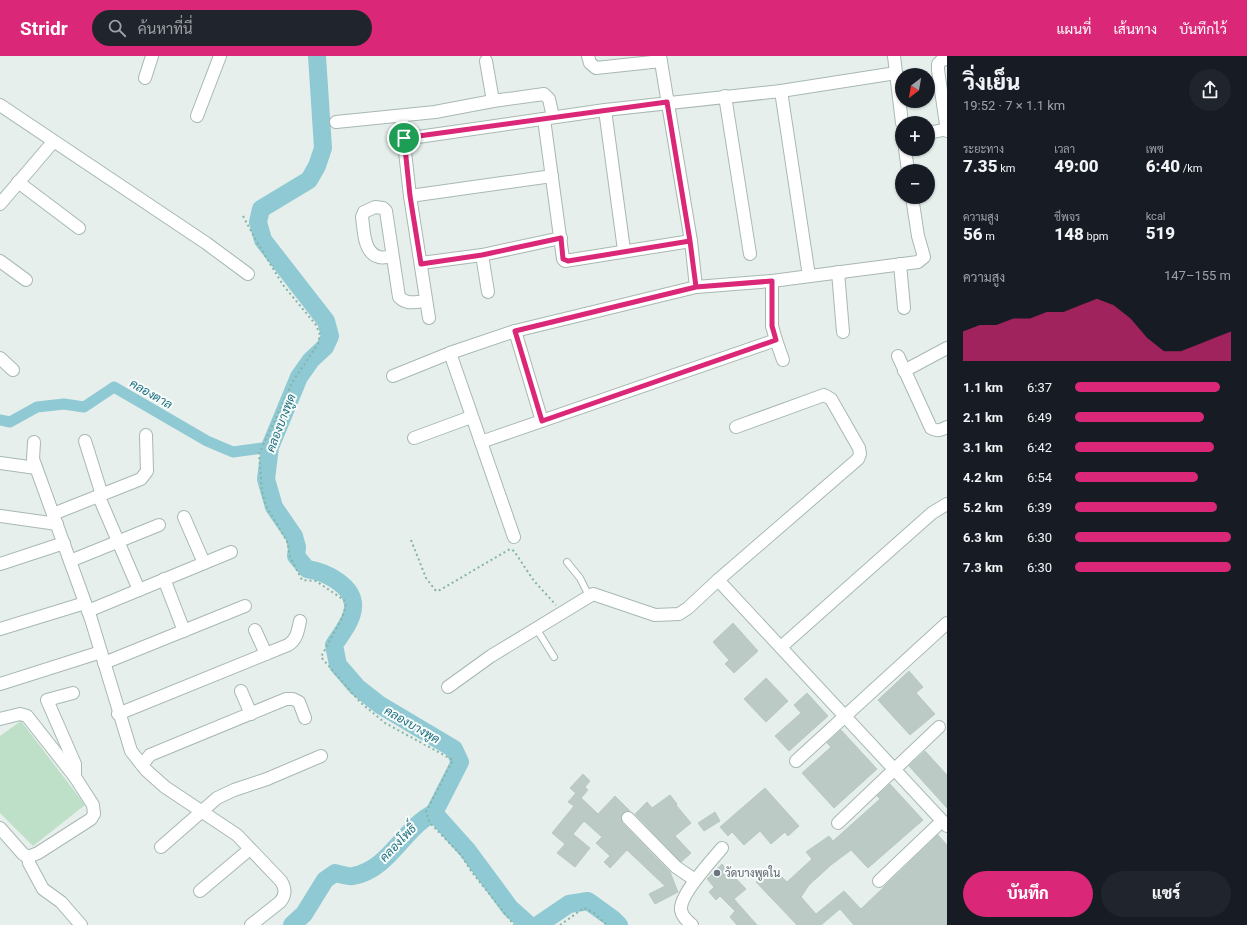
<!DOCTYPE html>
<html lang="th">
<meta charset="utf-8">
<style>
:root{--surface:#171b24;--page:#20242c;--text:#f1f3f6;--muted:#9ea1a6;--accent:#db2777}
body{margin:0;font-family:Roboto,Sarabun,sans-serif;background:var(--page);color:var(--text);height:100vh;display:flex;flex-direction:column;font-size:15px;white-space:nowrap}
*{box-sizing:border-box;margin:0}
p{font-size:13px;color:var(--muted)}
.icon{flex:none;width:22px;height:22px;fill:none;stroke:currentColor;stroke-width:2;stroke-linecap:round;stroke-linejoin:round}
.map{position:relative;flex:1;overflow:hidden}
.drawer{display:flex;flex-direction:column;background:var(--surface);width:300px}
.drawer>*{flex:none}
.needle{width:26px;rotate:211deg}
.fabs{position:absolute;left:895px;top:12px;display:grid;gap:8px}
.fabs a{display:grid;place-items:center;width:40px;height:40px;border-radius:50%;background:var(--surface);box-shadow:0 1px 3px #0004;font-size:20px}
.pin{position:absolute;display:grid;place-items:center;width:34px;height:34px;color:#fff;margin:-17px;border:2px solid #fff;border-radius:50%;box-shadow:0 1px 4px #0007}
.round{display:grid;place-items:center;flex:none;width:42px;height:42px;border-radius:21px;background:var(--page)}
.summary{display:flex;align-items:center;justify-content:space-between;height:68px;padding:0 16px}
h1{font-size:22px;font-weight:800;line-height:30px}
.metrics{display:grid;grid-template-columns:repeat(3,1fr);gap:6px;height:68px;padding:4px 16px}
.metrics div{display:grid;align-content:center}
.metrics b{font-size:17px;font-weight:800}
.metrics small{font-size:11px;font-weight:400}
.metrics p{font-size:11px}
.chart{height:112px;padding:8px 16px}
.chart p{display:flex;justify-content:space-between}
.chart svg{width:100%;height:72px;margin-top:4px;fill:var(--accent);opacity:.7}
.primary-button{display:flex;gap:8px;margin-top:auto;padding:8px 16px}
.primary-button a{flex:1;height:46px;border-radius:24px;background:var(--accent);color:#fff;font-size:16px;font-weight:800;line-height:46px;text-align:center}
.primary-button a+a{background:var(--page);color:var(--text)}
ul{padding:0 16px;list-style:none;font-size:13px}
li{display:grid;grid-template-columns:64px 48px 1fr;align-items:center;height:30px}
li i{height:10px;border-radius:5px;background:var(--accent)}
header{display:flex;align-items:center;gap:24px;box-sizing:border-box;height:56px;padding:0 20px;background:var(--accent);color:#fff}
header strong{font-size:19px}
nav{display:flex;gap:22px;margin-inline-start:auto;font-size:14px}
.search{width:280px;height:36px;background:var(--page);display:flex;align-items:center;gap:10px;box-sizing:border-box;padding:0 14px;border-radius:22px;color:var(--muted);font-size:15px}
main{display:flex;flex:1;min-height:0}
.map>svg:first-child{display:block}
</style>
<header>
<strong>Stridr</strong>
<div class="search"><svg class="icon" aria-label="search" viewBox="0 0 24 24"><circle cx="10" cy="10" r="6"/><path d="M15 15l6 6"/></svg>ค้นหาที่นี่</div>
<nav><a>แผนที่</a><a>เส้นทาง</a><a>บันทึกไว้</a></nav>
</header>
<main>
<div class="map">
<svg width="947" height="869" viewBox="0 0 947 869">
<rect width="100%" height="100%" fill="#e6efeb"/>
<!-- green -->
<path fill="#bfe0c8" d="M 21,665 L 85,749 L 33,790 L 0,757 L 0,680 Z"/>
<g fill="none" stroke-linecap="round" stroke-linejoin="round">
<!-- canal -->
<path stroke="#8ec9d4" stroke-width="11" d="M 0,364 L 10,366 L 37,351 L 64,348 L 84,351 L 114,331 L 207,385 L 233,396 L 270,391"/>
<!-- river -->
<g stroke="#8ec9d4" stroke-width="18">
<path d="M 317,0 L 323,92 L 317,110 L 309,124 L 261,153 L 258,166 L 263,184 L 326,265 L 330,280 L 325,291 L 311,304 L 299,321 L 270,391 L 266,423 L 274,451 L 294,480 L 297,491 L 296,500 L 307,513 C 326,516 355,530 353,552 C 352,565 341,578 334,589 L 338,609 L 357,631 L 380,649 L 454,693 L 460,706 L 434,757 L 468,795 L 510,852 L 529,869"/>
<path d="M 292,869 L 304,858 L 325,824 L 335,817 C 340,818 348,821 353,820 C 390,813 403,772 434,757"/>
<path d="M 538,869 L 569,848 L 588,845 L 613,863 L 619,869"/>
</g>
</g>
<!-- building -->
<g fill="#bbcac4" stroke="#b8c9c2">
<path d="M 733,567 L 758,595 L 734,617 L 725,608 L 729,604 L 713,586 Z"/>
<path d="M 909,615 L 923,631 L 916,637 L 935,658 L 910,679 L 878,644 Z"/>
<path d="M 766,622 L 788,645 L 766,666 L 744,643 Z"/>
<path d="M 807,637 L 828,660 L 789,695 L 775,680 L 801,657 L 794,649 Z"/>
<path d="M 841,674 L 877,713 L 834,752 L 802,717 L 831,691 L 827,687 Z"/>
<path d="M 925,695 L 947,719 L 947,752 L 909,710 Z"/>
<path d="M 583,718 L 590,725 L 585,731 L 588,734 L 581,742 L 570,732 Z"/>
<path d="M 890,728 L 923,764 L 868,812 L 851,794 L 831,809 L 809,829 L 801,841 L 816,858 L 844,835 L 861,853 L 938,779 L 947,789 L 947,869 L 854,869 L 840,853 L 821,869 L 797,869 L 756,826 L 772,811 L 787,826 L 812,803 L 806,796 L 829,780 L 833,785 L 880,743 L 877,740 Z"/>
<path d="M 765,732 L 799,770 L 788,780 L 785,776 L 771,788 L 760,775 L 744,789 L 732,776 L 728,780 L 720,771 Z"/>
<path d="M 576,737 L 598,758 L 615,740 L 630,755 L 623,757 L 621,760 L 622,767 L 670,816 L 678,836 L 655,848 L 649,838 L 665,830 L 627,794 L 610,812 L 604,806 L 610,800 L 596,787 L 602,781 L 584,765 L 573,778 L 590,792 L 575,811 L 557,797 L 565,788 L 552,777 L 574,750 L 568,746 Z"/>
<path d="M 670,739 L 677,748 L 676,749 L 691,767 L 675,780 L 691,797 L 681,806 L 635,758 L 647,746 L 652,752 Z"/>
<path d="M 715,756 L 720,765 L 704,775 L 698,767 Z"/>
<path d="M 722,808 L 746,833 L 734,843 L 757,869 L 737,869 L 730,861 L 735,855 L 720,840 L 716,844 L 709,836 L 714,831 L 707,823 Z"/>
</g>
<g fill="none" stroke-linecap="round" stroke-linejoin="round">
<!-- service casing -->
<g stroke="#a8b8b2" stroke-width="8">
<g id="service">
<path d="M 567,506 L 580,522 L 589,540"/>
<path d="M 536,572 L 554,601"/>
</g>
</g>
<!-- minor casing -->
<g stroke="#a8b8b2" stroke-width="14">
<g id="minor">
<path d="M 588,0 L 590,7 L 596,12 L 661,5"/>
<path d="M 660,0 L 691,185 L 696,231"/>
<path d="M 894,0 L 902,67"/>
<path d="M 947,3 L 942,4 L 938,8 L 938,14 L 947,75"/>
<path d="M 486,5 L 493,45"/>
<path d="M 145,22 L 152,0"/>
<path d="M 781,35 L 809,220"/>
<path d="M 725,40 L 750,198"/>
<path d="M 0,49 L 206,187 L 248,218"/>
<path d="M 605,54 L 624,194"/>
<path d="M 197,60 L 220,0"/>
<path d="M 401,60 L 410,140 L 429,262"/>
<path d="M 544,63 L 563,203 L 565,205 L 691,185"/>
<path d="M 336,66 L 435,56 L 493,45 L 544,38 L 549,43 L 553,61"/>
<path d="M 928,77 L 947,73"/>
<path d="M 404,83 L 605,54 L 781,35 L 896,17"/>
<path d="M 905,93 L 908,115"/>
<path d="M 18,126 L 79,172"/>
<path d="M 410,140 L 552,120"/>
<path d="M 0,148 L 53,86"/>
<path d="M 482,199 L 488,236"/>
<path d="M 392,200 C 388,201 382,202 379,201 C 363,197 364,173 362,161 L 364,156 L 375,151 L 383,152 L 386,155 L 399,241 C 407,249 415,246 426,245"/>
<path d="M 0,205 L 26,224"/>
<path d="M 421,207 L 482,199 L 561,182"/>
<path d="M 900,208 L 904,252"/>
<path d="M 838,216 L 843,276"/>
<path d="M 515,275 L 542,365"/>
<path d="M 776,284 L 783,304"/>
<path d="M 450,297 L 514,481"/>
<path d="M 898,300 L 931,372 C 937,376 941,374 947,371"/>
<path d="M 0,302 L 13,314"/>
<path d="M 904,315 L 947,292"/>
<path d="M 393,320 L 450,297 L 515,275 L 696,231 L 772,225 L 918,206 L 924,201 L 918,180 L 912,141"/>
<path d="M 414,382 L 471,361"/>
<path d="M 85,385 L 102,439"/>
<path d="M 34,386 L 33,403 L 91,563 L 131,695 L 146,714 L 165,731 L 237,779 L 281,825 C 286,833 286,839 280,846 L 251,869"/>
<path d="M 481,386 L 776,284 L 772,270 L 772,225"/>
<path d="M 0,407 L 36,412"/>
<path d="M 99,441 L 139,534"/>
<path d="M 53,458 L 141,423 L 147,415 L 146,379"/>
<path d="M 0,460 L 57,468"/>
<path d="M 184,461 L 204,507"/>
<path d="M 70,505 L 159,469"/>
<path d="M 0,508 L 64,487"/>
<path d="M 164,523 L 184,575"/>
<path d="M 718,524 L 947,770"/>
<path d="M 88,555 L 231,496"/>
<path d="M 0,573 L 85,547"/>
<path d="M 255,574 L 266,598"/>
<path d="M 781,591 L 932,457 L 947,448"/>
<path d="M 104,607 L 245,550"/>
<path d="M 0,628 L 101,596"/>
<path d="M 448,631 L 491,600 L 593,538 L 655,559 L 679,558 L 688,552 L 718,524 L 858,403 L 860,398 L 859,392 L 831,343 L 824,339 L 736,371"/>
<path d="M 241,635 L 251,658"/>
<path d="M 118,658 L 288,589 C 297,584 298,574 300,565"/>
<path d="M 0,663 L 20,658 L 27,660 L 75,721"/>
<path d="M 796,705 L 947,567"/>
<path d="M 142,709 L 150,699 L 286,643 L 293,643 L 299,646 L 305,662"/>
<path d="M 628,762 L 676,811 L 695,824"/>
<path d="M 838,767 L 939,671"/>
<path d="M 0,772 L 23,798 L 28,801 L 38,797 L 91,763 L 94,758 L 93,749 L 75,721 L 75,708 L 47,644 L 73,637"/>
<path d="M 161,791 L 217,742 L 234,734 L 267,723 L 321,700"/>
<path d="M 28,801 L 29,807 L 43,833 L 61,846 L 81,869"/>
<path d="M 879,825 L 942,765"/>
<path d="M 200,835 L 250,793"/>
<path d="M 692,869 C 687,865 682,860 681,854 C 679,839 712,804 722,792"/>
</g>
</g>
<!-- path -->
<g stroke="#86b3a5" stroke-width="2" stroke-dasharray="2 3" stroke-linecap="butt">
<path d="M 243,160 L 258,188 L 283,229 L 316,269 L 320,279 L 318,288 L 293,325 L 259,398 L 262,435 L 266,450 L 287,485 L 290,501 L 302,524 L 316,525 L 344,544 L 346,550 L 342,562 L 321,601 L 360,646 L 385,667 L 453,704 L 426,756 L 430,767 L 461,799 L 471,815 L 514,869"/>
<path d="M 411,484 L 426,522 L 436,535 L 440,534 L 510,493 L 514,495 L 534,525 L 556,549"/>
<path d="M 560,869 L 584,852 L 593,856 L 607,869"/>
</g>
<!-- service -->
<use href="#service" stroke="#fff" stroke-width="6"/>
<!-- minor -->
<use href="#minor" stroke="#fff" stroke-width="12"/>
</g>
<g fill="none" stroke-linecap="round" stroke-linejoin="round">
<!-- route casing -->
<g stroke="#fff" stroke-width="8">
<path id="route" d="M 404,82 L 410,140 L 421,208 L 482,199 L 561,182 L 563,203 L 568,205 L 690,185 L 696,231 L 515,275 L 542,365 L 776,284 L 772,270 L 772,225 L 696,231 L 690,185 L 667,46 L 404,82"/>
</g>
<!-- route -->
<use href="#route" stroke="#db2777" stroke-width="5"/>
</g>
<!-- markers -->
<circle fill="#6b7280" stroke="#f7fbf9" stroke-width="1.5" cx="717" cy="817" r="4"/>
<g text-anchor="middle" stroke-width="4" stroke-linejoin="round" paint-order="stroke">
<!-- worship labels -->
<g font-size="11" fill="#5b616d" stroke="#f7fbf9" text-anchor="start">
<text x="725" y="821">วัดบางพูดใน</text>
</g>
<!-- water labels -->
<g font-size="12" font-style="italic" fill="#1c6f80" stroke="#f7fbf9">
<text transform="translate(151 338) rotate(30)" y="4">คลองตาล</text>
<text transform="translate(281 367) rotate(-69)" y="4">คลองบางพูด</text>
<text transform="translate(412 669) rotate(30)" y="4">คลองบางพูด</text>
<text transform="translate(398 787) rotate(-46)" y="4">คลองโพธิ์</text>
</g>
</g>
</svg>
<div class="fabs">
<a><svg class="needle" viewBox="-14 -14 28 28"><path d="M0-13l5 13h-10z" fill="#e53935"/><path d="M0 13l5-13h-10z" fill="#9ea1a6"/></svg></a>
<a>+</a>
<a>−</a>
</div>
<div class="pin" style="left:404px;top:82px;background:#1e9e55"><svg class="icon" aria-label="arrive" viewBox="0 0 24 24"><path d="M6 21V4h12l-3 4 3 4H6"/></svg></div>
</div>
<section class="drawer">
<div class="summary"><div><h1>วิ่งเย็น</h1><p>19:52 · 7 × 1.1 km</p></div><a class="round"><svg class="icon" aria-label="share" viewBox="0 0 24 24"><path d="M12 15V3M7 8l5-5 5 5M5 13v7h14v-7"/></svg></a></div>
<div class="metrics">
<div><p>ระยะทาง</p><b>7.35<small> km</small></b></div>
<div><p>เวลา</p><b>49:00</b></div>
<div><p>เพซ</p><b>6:40<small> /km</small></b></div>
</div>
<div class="metrics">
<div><p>ความสูง</p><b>56<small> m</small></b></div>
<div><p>ชีพจร</p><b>148<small> bpm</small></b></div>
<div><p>kcal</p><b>519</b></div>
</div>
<div class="chart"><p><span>ความสูง</span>147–155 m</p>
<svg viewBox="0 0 160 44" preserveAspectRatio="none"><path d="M0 44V26L10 22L20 22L30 18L40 18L50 14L60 14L70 10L80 6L90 10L100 18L110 30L120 38L130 38L140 34L150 30L160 26V44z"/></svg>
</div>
<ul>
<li><b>1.1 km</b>6:37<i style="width:93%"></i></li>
<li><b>2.1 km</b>6:49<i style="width:83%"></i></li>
<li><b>3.1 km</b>6:42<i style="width:89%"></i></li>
<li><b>4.2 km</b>6:54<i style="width:79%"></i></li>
<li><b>5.2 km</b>6:39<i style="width:91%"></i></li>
<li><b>6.3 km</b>6:30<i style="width:100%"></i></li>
<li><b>7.3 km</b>6:30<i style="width:100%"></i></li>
</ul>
<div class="primary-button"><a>บันทึก</a><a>แชร์</a></div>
</section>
</main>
